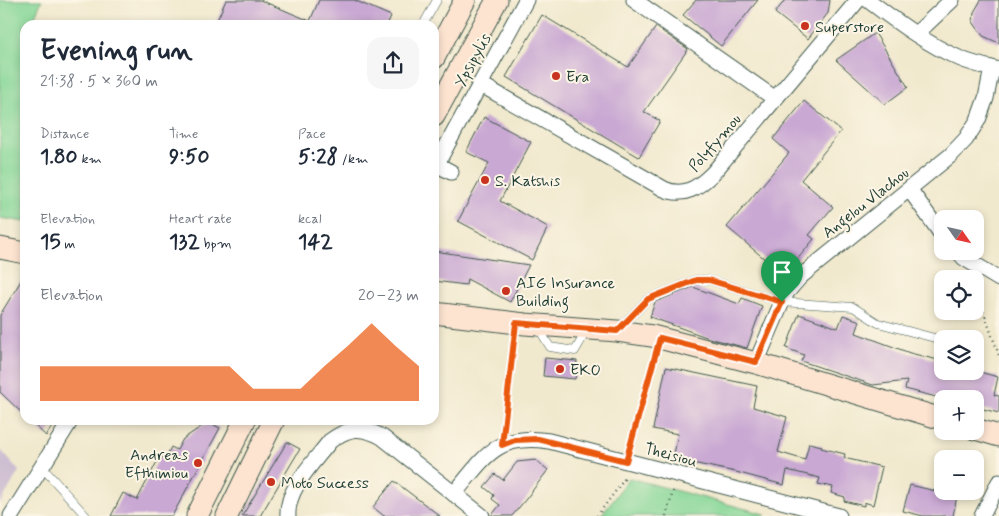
<!DOCTYPE html>
<meta charset="utf-8">
<style>
:root{--surface:#fff;--page:#f6f6f7;--text:#1f2937;--muted:#747a83;--accent:#ea580c}
body{margin:0;font-family:Mynerve,sans-serif;background:var(--page);color:var(--text);height:100vh;display:flex;flex-direction:column;font-size:19px;white-space:nowrap}
*{box-sizing:border-box;margin:0}
p{font-size:16px;color:var(--muted)}
.icon{flex:none;width:28px;height:28px;fill:none;stroke:currentColor;stroke-width:2;stroke-linecap:round;stroke-linejoin:round}
.map{position:relative;flex:1;overflow:hidden}
.panel{position:absolute;left:20px;top:20px;width:419px;height:405px;display:flex;flex-direction:column;background:var(--surface);border-radius:15px;box-shadow:0 2px 8px #0003}
.panel>*{flex:none}
.needle{width:32px;rotate:124deg}
.fabs{position:absolute;left:934px;top:210px;display:grid;gap:10px}
.fabs a{display:grid;place-items:center;width:50px;height:50px;border-radius:10px;background:var(--surface);box-shadow:0 2px 8px #0003;font-size:25px}
.pin{position:absolute;display:grid;place-items:center;width:42px;height:42px;color:#fff;margin:-51px -21px;border-radius:50% 50% 50% 0;rotate:-45deg;box-shadow:0 0 5px #0007}
.pin .icon{rotate:45deg}
.round{display:grid;place-items:center;flex:none;width:52px;height:52px;border-radius:15px;background:var(--page)}
.overview{display:flex;align-items:center;justify-content:space-between;height:85px;padding:0 20px}
h1{font-size:28px;font-weight:700;line-height:38px}
.figures{display:grid;grid-template-columns:repeat(3,1fr);gap:8px;height:85px;padding:5px 20px}
.figures div{display:grid;align-content:center}
.figures b{font-size:21px;font-weight:700}
.figures small{font-size:14px;font-weight:400}
.figures p{font-size:14px}
.chart{height:140px;padding:10px 20px}
.chart p{display:flex;justify-content:space-between}
.chart svg{width:100%;height:90px;margin-top:5px;fill:var(--accent);opacity:.7}
.map>svg:first-child{display:block}
</style>
<div class="map">
<svg width="999" height="516" viewBox="0 0 999 516">
<rect width="100%" height="100%" fill="#fcf5e5"/>
<filter id="ink" filterUnits="userSpaceOnUse"><feTurbulence type="fractalNoise" baseFrequency=".02" numOctaves="2"/><feDisplacementMap in="SourceGraphic" scale="10" xChannelSelector="R" yChannelSelector="G"/><feConvolveMatrix kernelMatrix="1 2 1 2 8 2 1 2 1" color-interpolation-filters="sRGB"/></filter>
<filter id="wash" filterUnits="userSpaceOnUse"><feTurbulence type="fractalNoise" baseFrequency=".0096" numOctaves="4" result="noise"/><feDisplacementMap in="SourceGraphic" scale="20" xChannelSelector="R" yChannelSelector="G"/><feGaussianBlur stdDeviation="1.12" result="paint"/><feColorMatrix in="noise" values="0 0 0 0 0 0 0 0 0 0 0 0 0 0 0 0 0 1.4 0 .05"/><feComposite in="paint" operator="in"/></filter>
<g filter="url(#wash)">
<rect width="100%" height="100%" fill="#f1e9ce"/>
<!-- industrial -->
<path fill="#cebed1" d="M 0,449 L 19,471 L 0,504 Z"/>
<!-- green -->
<g fill="#84d696" stroke="#528a65">
<path d="M 0,0 L 42,0 L 35,16 L 55,25 L 25,25 L 25,222 L 0,218 Z"/>
<path d="M 629,478 L 765,514 L 765,516 L 601,516 Z"/>
</g>
<g id="blocks">
<!-- building -->
<g fill="#c9a8d3">
<path d="M 226,0 L 260,0 L 310,21 L 319,0 L 354,0 L 391,16 L 387,25 L 215,25 Z"/>
<path d="M 696,0 L 758,0 L 721,46 L 683,15 Z"/>
<path d="M 785,0 L 830,0 L 828,13 L 808,39 L 775,13 Z"/>
<path d="M 981,0 L 999,0 L 999,43 L 983,36 L 973,22 L 974,12 Z"/>
<path d="M 542,15 L 628,67 L 656,27 L 688,49 L 644,112 L 660,121 L 639,157 L 506,77 Z"/>
<path d="M 875,33 L 908,87 L 885,104 L 836,60 Z"/>
<path d="M 804,101 L 841,131 L 801,180 L 833,207 L 809,235 L 814,239 L 796,261 L 785,252 L 773,266 L 727,227 L 789,153 L 773,139 Z"/>
<path d="M 484,117 L 531,142 L 500,201 L 548,227 L 532,260 L 458,221 L 489,163 L 466,152 Z"/>
<path d="M 434,251 L 529,265 L 510,302 L 467,279 L 466,285 L 434,281 Z"/>
<path d="M 25,274 L 25,416 L 0,392 L 0,315 Z"/>
<path d="M 693,287 L 739,304 L 742,298 L 762,306 L 747,348 L 709,338 L 650,317 L 655,302 Z"/>
<path d="M 799,314 L 838,328 L 843,315 L 860,321 L 856,333 L 910,353 L 942,361 L 942,371 L 976,371 L 998,377 L 994,395 L 999,396 L 999,413 L 975,407 L 975,399 L 944,399 L 905,389 L 907,381 L 873,385 L 801,361 L 804,355 L 786,348 Z"/>
<path d="M 545,358 L 577,361 L 575,379 L 543,376 Z"/>
<path d="M 666,367 L 757,386 L 753,407 L 787,417 L 778,452 L 805,460 L 809,443 L 822,446 L 821,448 L 845,454 L 844,458 L 882,467 L 873,505 L 864,502 L 864,506 L 844,501 L 845,497 L 831,493 L 833,487 L 818,484 L 820,478 L 787,470 L 784,485 L 736,472 L 673,459 L 678,434 L 653,429 Z"/>
<path d="M 29,420 L 56,420 L 46,436 Z"/>
<path d="M 208,422 L 220,428 L 172,516 L 111,516 L 123,493 L 137,500 L 160,456 L 165,459 L 171,447 L 177,450 L 183,439 Z"/>
<path d="M 287,442 L 300,449 L 260,516 L 242,516 Z"/>
<path d="M 536,460 L 548,470 L 526,499 L 512,516 L 491,516 L 500,505 L 492,499 L 494,495 L 484,487 L 495,474 L 503,480 L 517,462 Z"/>
<path d="M 394,481 L 440,516 L 384,516 L 373,507 Z"/>
<path d="M 910,485 L 957,496 L 953,516 L 923,516 L 903,511 Z"/>
</g>
</g>
</g>
<g filter="url(#ink)">
<use href="#blocks" fill-opacity="0" stroke="#3e574b" stroke-width="1"/>
<g fill="none" stroke-linecap="round" stroke-linejoin="round">
<!-- lane casing -->
<g stroke="#3e574b" stroke-width="9">
<g id="lane">
<path d="M 423,25 L 437,0"/>
<path d="M 620,328 L 648,299 L 696,280 L 709,280 L 782,302 L 853,307 L 878,323 L 942,340"/>
<path d="M 539,329 L 550,347 L 575,351 L 587,330"/>
<path d="M 975,348 L 977,348"/>
<path d="M 42,467 L 86,516"/>
</g>
</g>
<!-- street casing -->
<g stroke="#3e574b" stroke-width="17">
<g id="street">
<path d="M 634,0 L 774,98"/>
<path d="M 868,0 C 897,22 928,45 961,59 C 973,64 987,67 999,70"/>
<path d="M 916,34 L 952,0"/>
<path d="M 480,84 L 664,189 C 684,198 699,187 713,173 L 858,0"/>
<path d="M 436,164 L 451,172"/>
<path d="M 434,169 L 526,0"/>
<path d="M 910,190 L 942,235"/>
<path d="M 958,251 L 964,258 L 999,279"/>
<path d="M 756,363 L 782,302 L 787,292 L 800,277 L 951,155 L 966,139 L 978,120 L 986,98 L 992,68"/>
<path d="M 454,494 C 485,457 496,433 549,441 L 839,516"/>
<path d="M 11,516 L 71,420"/>
<path d="M 288,516 C 286,489 314,462 330,441 C 349,427 361,426 382,437 L 482,516"/>
<path d="M 982,516 L 999,482"/>
</g>
</g>
<!-- secondary casing -->
<g stroke="#3e574b" stroke-width="23">
<g id="secondary">
<path d="M 434,58 L 465,0"/>
<path d="M 434,116 L 497,0"/>
<path d="M 0,248 L 25,253"/>
<path d="M 434,313 L 525,324 L 617,331 L 652,336 L 756,363 L 942,419"/>
<path d="M 975,429 L 999,436"/>
<path d="M 197,516 L 245,420"/>
<path d="M 227,516 L 274,420"/>
</g>
</g>
<!-- path -->
<g stroke="#3e574b" stroke-width="2.5" stroke-dasharray="1 4" stroke-linecap="butt">
<path d="M 975,288 L 999,355"/>
<path d="M 503,428 L 514,342"/>
<path d="M 630,447 L 655,356"/>
<path d="M 597,516 L 626,477"/>
<path d="M 666,516 L 674,488"/>
</g>
<!-- lane -->
<use href="#lane" stroke="#fff" stroke-width="8"/>
<!-- street -->
<use href="#street" stroke="#fff" stroke-width="15"/>
<!-- secondary -->
<use href="#secondary" stroke="#fde4d1" stroke-width="21"/>
</g>
</g>
<g fill="none" stroke-linecap="round" stroke-linejoin="round" filter="url(#ink)">
<!-- route casing -->
<g stroke="#fff" stroke-width="10">
<path id="route" d="M 696,280 L 709,280 L 782,302 L 756,362 L 660,338 L 626,461 L 538,439 L 515,440 L 502,445 L 516,323 L 617,331 L 648,299 Z"/>
</g>
<!-- route -->
<use href="#route" stroke="#ea580c" stroke-width="6"/>
</g>
<!-- markers -->
<g fill="#c8321e" stroke="#fcf5e5" stroke-width="2">
<circle cx="805" cy="26" r="5"/>
<circle cx="556" cy="76" r="5"/>
<circle cx="485" cy="180" r="5"/>
<circle cx="506" cy="291" r="5"/>
<circle cx="560" cy="369" r="5"/>
<circle cx="198" cy="463" r="5"/>
<circle cx="271" cy="482" r="5"/>
</g>
<g text-anchor="middle" stroke-width="4" stroke-linejoin="round" paint-order="stroke">
<!-- poi labels -->
<g font-size="16" fill="#1f3d34" stroke="#fcf5e5" text-anchor="start">
<text x="815" y="32">Superstore</text>
<text x="566" y="82">Era</text>
<text x="495" y="186">S. Katshis</text>
<text x="516" y="288">AIG Insurance<tspan x="516" dy="18">Building</tspan></text>
<text x="570" y="375">EKO</text>
<text x="188" y="460" text-anchor="end">Andreas<tspan x="188" dy="18">Efthimiou</tspan></text>
<text x="281" y="488">Moto Success</text>
</g>
<!-- street labels -->
<g font-size="16" fill="#1f3d34" stroke="#fcf5e5">
<text transform="translate(472 60) rotate(-62)" y="6">Ypsipylis</text>
<text transform="translate(714 142) rotate(-49)" y="6">Polyfymou</text>
<text transform="translate(865 202) rotate(-38)" y="6">Angelou Vlachou</text>
<text transform="translate(671 454) rotate(15)" y="6">Theisiou</text>
</g>
</g>
</svg>
<div class="fabs">
<a><svg class="needle" viewBox="-14 -14 28 28"><path d="M0-13l5 13h-10z" fill="#e53935"/><path d="M0 13l5-13h-10z" fill="#747a83"/></svg></a>
<a><svg class="icon" aria-label="locate" viewBox="0 0 24 24"><circle cx="12" cy="12" r="6"/><path d="M12 2v4M12 18v4M2 12h4M18 12h4"/></svg></a>
<a><svg class="icon" aria-label="layers" viewBox="0 0 24 24"><path d="M12 4l9 5-9 5-9-5zM3 14l9 5 9-5"/></svg></a>
<a>+</a>
<a>−</a>
</div>
<div class="pin" style="left:782px;top:302px;background:#1e9e55"><svg class="icon" aria-label="arrive" viewBox="0 0 24 24"><path d="M6 21V4h12l-3 4 3 4H6"/></svg></div>
<section class="panel">
<div class="overview"><div><h1>Evening run</h1><p>21:38 · 5 × 360 m</p></div><a class="round"><svg class="icon" aria-label="share" viewBox="0 0 24 24"><path d="M12 15V3M7 8l5-5 5 5M5 13v7h14v-7"/></svg></a></div>
<div class="figures">
<div><p>Distance</p><b>1.80<small> km</small></b></div>
<div><p>Time</p><b>9:50</b></div>
<div><p>Pace</p><b>5:28<small> /km</small></b></div>
</div>
<div class="figures">
<div><p>Elevation</p><b>15<small> m</small></b></div>
<div><p>Heart rate</p><b>132<small> bpm</small></b></div>
<div><p>kcal</p><b>142</b></div>
</div>
<div class="chart"><p><span>Elevation</span>20–23 m</p>
<svg viewBox="0 0 160 44" preserveAspectRatio="none"><path d="M0 44V27L10 27L20 27L30 27L40 27L50 27L60 27L70 27L80 27L90 38L100 38L110 38L120 27L130 17L140 6L150 17L160 27V44z"/></svg>
</div>
</section>
</div>
